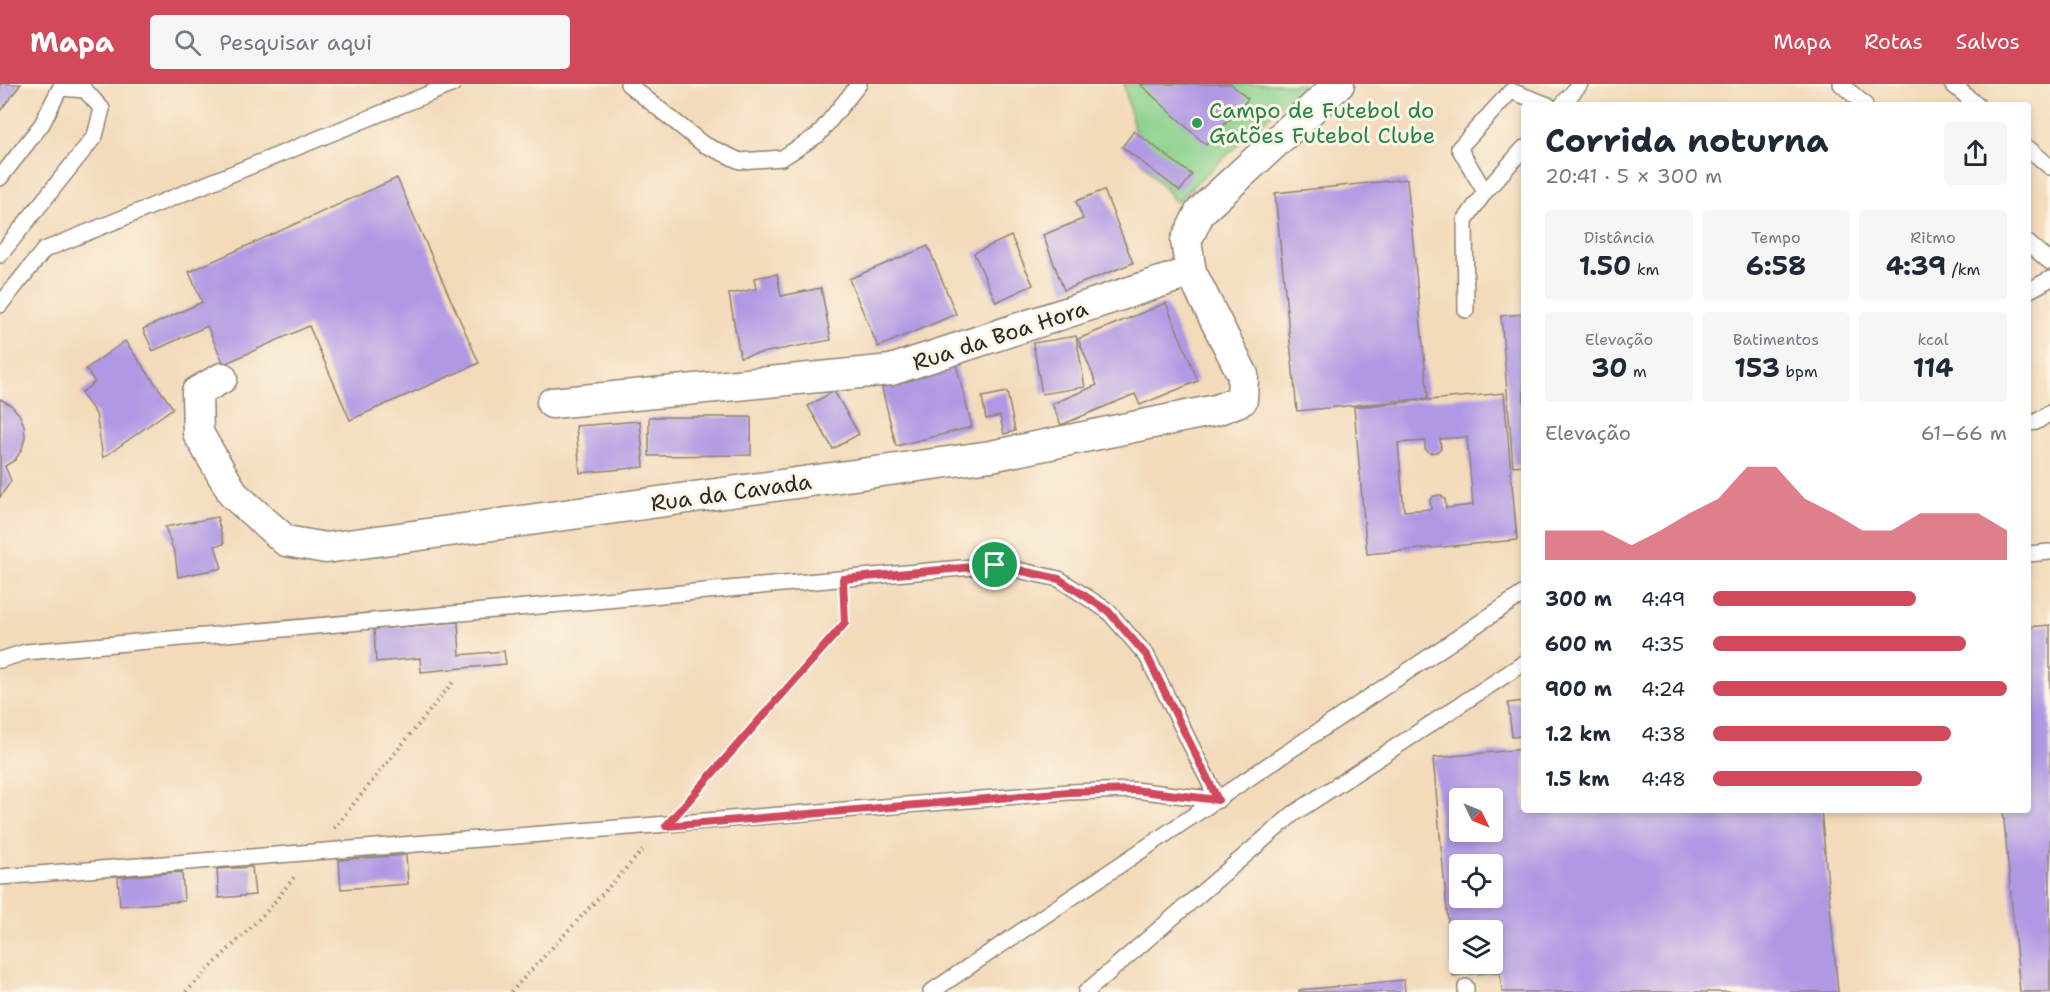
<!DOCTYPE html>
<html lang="pt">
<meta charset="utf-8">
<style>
:root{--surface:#fff;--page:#f6f6f7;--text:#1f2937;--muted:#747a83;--accent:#d1495b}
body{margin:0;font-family:"Shantell Sans",sans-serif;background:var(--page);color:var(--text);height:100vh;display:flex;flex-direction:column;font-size:22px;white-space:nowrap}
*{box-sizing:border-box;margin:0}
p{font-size:20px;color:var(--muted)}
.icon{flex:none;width:33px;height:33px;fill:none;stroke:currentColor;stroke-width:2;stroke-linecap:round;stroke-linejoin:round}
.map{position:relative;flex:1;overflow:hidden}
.panel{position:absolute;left:1521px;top:18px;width:510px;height:711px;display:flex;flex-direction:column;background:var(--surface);border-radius:6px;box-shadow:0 3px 9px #0003}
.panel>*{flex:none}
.needle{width:39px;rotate:133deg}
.tools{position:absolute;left:1449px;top:704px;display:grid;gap:12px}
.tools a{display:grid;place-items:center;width:54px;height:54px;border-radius:6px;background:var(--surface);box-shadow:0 3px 9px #0003;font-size:30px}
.pin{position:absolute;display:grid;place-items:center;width:51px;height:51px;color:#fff;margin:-26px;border:3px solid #fff;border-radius:50%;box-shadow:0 2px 6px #0007}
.round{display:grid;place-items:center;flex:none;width:63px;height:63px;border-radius:6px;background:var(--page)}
.summary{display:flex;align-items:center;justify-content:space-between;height:102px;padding:0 24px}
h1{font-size:33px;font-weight:700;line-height:45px}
.stats{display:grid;grid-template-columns:repeat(3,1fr);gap:9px;height:102px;padding:6px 24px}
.stats div{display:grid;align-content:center;border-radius:6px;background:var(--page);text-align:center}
.stats b{font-size:26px;font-weight:700}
.stats small{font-size:16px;font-weight:400}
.stats p{font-size:16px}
.chart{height:168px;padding:12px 24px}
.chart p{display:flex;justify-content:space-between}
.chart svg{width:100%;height:108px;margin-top:6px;fill:var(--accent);opacity:.7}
ul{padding:0 24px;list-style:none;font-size:20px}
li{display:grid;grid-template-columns:96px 72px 1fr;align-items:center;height:45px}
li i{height:15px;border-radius:8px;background:var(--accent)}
header{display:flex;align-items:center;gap:36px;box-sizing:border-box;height:84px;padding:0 30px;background:var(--accent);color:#fff}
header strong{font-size:28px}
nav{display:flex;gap:33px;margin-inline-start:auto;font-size:21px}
.search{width:420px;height:54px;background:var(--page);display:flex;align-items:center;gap:15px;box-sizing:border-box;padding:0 21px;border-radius:6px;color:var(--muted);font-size:22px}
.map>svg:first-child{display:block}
</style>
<header>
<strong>Mapa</strong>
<div class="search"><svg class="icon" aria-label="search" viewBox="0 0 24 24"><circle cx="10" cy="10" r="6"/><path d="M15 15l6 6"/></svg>Pesquisar aqui</div>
<nav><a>Mapa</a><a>Rotas</a><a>Salvos</a></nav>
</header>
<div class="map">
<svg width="2050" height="908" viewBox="0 0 2050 908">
<rect width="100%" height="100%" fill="#fcf5e5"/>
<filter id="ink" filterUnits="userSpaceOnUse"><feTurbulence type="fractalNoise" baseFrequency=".0167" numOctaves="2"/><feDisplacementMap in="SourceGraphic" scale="12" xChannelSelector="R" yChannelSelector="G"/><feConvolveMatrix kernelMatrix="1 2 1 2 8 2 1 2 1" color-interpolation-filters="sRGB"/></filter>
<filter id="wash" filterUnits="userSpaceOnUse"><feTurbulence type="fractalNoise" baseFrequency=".008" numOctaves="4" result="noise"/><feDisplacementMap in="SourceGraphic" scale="24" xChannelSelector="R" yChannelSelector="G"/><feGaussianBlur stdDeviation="1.35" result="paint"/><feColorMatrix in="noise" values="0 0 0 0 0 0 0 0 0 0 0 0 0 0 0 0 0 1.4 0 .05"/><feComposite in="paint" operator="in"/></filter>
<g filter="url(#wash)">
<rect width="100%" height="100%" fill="#f3daba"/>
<!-- green -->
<path fill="#8bd18c" stroke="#5b7e5c" stroke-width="1.5" d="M 1124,0 L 1304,0 L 1176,118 L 1141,77 Z"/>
<g id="blocks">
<!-- building -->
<g fill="#af99e4" fill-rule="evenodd">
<path d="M 0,0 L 21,0 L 0,27 Z"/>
<path d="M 1140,0 L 1231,0 L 1248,15 L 1206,61 Z"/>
<path d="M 1134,47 L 1192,91 L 1180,107 L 1122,63 Z"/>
<path d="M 397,94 L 479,279 L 350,336 L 309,242 L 224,280 L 207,242 L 153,267 L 143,245 L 202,218 L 189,188 Z"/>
<path d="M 1407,95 L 1428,314 L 1297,327 L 1275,109 Z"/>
<path d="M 1104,106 L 1133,179 L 1064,206 L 1043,151 L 1083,135 L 1076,117 Z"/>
<path d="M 1011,152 L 1033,201 L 996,218 L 974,169 Z"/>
<path d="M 928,162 L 956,230 L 878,263 L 849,195 Z"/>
<path d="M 777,190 L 781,212 L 821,204 L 831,256 L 740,273 L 729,210 L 756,205 L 754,194 Z"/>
<path d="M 1166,219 L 1198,297 L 1140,321 L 1135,310 L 1061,341 L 1052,320 L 1097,301 L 1078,255 Z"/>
<path d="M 1524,230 L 1524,381 L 1513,382 L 1501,232 Z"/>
<path d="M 1076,252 L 1085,303 L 1042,310 L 1033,259 Z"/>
<path d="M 125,257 L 173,324 L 103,374 L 96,330 L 81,309 L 95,298 L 86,285 Z"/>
<path d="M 956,280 L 972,343 L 896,362 L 881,300 Z"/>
<path d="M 834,307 L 859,350 L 833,365 L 808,322 Z"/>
<path d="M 1007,308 L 1015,347 L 1004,350 L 1000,332 L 986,335 L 982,313 Z"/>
<path d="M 1504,309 L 1517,456 L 1367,470 L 1354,323 ZM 1467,353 L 1473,421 L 1446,424 L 1445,415 L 1441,411 L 1434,412 L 1430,416 L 1431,425 L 1404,427 L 1398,359 L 1425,357 L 1425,365 L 1430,369 L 1437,368 L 1441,364 L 1440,355 Z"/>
<path d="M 0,315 L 11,321 L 19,330 L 24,341 L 25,353 L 22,365 L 15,376 L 5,382 L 11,397 L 0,413 Z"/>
<path d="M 649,333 L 751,333 L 751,371 L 649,372 Z"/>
<path d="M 640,337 L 644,383 L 580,389 L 576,342 Z"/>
<path d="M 217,433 L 224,460 L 215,462 L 222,484 L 178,493 L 175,470 L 165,443 Z"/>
<path d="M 458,538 L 460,571 L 504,567 L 506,580 L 421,588 L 420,574 L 376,578 L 374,545 Z"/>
<path d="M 2050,541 L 2050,908 L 2020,908 L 2003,726 L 2028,726 L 2028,543 Z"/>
<path d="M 1524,617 L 1524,652 L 1512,653 L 1508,619 Z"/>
<path d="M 1524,665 L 1524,726 L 1821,726 L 1838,908 L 1502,908 L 1500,888 L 1453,892 L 1433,674 ZM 1460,714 L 1492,714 L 1492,747 L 1460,747 ZM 1460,780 L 1492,780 L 1492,813 L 1460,813 ZM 1460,846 L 1492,846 L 1492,879 L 1460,879 Z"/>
<path d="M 406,771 L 408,800 L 341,805 L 339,776 Z"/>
<path d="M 252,783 L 255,811 L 219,814 L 217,785 Z"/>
<path d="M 182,788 L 184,817 L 120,822 L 118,793 Z"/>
<path d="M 1404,896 L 1405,908 L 1299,908 L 1299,906 Z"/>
</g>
</g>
</g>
<g filter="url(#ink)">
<use href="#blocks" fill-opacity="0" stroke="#8f8272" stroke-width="1.5"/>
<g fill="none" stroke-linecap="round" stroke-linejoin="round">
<!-- lane casing -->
<g stroke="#8f8272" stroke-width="18">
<g id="lane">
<path d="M 628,0 L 703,60 L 740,77 L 782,74 L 818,51 L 859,0"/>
<path d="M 1841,0 L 1865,21"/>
<path d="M 1952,0 L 1977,21"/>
<path d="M 1562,21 L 1580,0"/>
<path d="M 2028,64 L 2050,83"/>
<path d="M 0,94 L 42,40 L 60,4 L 85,6 L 102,25 L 95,52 L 0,171"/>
<path d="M 1485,108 L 1459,64 L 1511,7 L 1548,21"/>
<path d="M 2028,159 L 2050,178"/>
<path d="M 2028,207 L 2050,195"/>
<path d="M 0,221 L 44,166 L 453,0"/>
<path d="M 1466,226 L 1465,136 L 1485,108 L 1524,64"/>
<path d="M 2028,339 L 2036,338 L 2050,329"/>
<path d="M 2028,470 L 2050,468"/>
<path d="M 0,576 L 26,568 L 995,481 L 1059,495 L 1108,527 L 1147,572 L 1218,716"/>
<path d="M 0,793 L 1069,708 L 1134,706 L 1218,716"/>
<path d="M 1466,903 L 1466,908"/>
<path d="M 931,908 L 1524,509"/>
<path d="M 1086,908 L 1293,730 L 1524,579"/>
</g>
</g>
<!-- street casing -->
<g stroke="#8f8272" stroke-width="33">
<g id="street">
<path d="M 222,294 L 197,308 L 198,349 L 234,411 L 286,457 L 326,464 L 991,372 L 1216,326 L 1242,316 L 1243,291 L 1191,188 L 1186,157 L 1200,128 L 1339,0"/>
<path d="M 552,319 L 891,286 L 1191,188"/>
</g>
</g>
<!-- path -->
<g stroke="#8f8272" stroke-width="4" stroke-dasharray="1.5 4.5" stroke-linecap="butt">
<path d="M 691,715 L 845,539 L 845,517"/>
<path d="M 334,744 L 453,598"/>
<path d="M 186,908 L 269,825 L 295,792"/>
<path d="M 511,908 L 645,764"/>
</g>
<!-- lane -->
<use href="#lane" stroke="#fff" stroke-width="15"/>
<!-- street -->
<use href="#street" stroke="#fff" stroke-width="30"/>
</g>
</g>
<g fill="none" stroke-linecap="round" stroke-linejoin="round" filter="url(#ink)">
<!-- route casing -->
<g stroke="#fff" stroke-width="12">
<path id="route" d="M 995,481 L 1059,495 L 1108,527 L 1147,572 L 1218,716 L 1134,706 L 1069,708 L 666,742 L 845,539 L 843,495 Z"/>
</g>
<!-- route -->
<use href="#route" stroke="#d1495b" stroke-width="8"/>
</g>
<!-- markers -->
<circle fill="#2e9e5b" stroke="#fcf5e5" stroke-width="2" cx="1197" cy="39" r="6"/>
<g text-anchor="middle" stroke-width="6" stroke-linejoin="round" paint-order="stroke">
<!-- leisure labels -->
<g font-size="22" fill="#27864d" stroke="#fcf5e5" text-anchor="start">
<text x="1209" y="34">Campo de Futebol do<tspan x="1209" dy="25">Gatões Futebol Clube</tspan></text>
</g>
<!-- street labels -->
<g font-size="22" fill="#2b2b2b" stroke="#fcf5e5">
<text transform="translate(1000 251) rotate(-18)" y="8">Rua da Boa Hora</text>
<text transform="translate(731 408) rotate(-8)" y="8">Rua da Cavada</text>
</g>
</g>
</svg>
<div class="tools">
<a><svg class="needle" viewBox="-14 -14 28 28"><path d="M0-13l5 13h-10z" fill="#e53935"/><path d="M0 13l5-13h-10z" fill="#747a83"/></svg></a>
<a><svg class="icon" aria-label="locate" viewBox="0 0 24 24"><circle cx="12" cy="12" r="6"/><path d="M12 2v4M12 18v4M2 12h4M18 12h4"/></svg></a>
<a><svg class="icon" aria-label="layers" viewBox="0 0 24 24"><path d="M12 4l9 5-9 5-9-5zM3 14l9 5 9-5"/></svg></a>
</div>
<div class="pin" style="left:995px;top:481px;background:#1e9e55"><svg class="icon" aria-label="arrive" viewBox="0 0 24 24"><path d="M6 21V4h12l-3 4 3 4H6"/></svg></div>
<section class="panel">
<div class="summary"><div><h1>Corrida noturna</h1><p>20:41 · 5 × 300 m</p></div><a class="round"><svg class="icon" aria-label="share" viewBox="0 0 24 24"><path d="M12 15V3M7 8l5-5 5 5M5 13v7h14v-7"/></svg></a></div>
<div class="stats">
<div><p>Distância</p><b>1.50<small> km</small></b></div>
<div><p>Tempo</p><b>6:58</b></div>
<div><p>Ritmo</p><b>4:39<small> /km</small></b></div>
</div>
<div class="stats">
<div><p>Elevação</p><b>30<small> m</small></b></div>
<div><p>Batimentos</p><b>153<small> bpm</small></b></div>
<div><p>kcal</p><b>114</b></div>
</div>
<div class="chart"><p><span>Elevação</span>61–66 m</p>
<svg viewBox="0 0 160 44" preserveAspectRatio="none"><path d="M0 44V32L10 32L20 32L30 38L40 32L50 25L60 19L70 6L80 6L90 19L100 25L110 32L120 32L130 25L140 25L150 25L160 32V44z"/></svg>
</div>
<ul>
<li><b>300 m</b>4:49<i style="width:69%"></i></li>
<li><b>600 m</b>4:35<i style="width:86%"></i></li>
<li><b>900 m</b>4:24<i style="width:100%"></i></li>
<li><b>1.2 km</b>4:38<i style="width:81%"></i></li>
<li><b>1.5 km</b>4:48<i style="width:71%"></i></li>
</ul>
</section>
</div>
